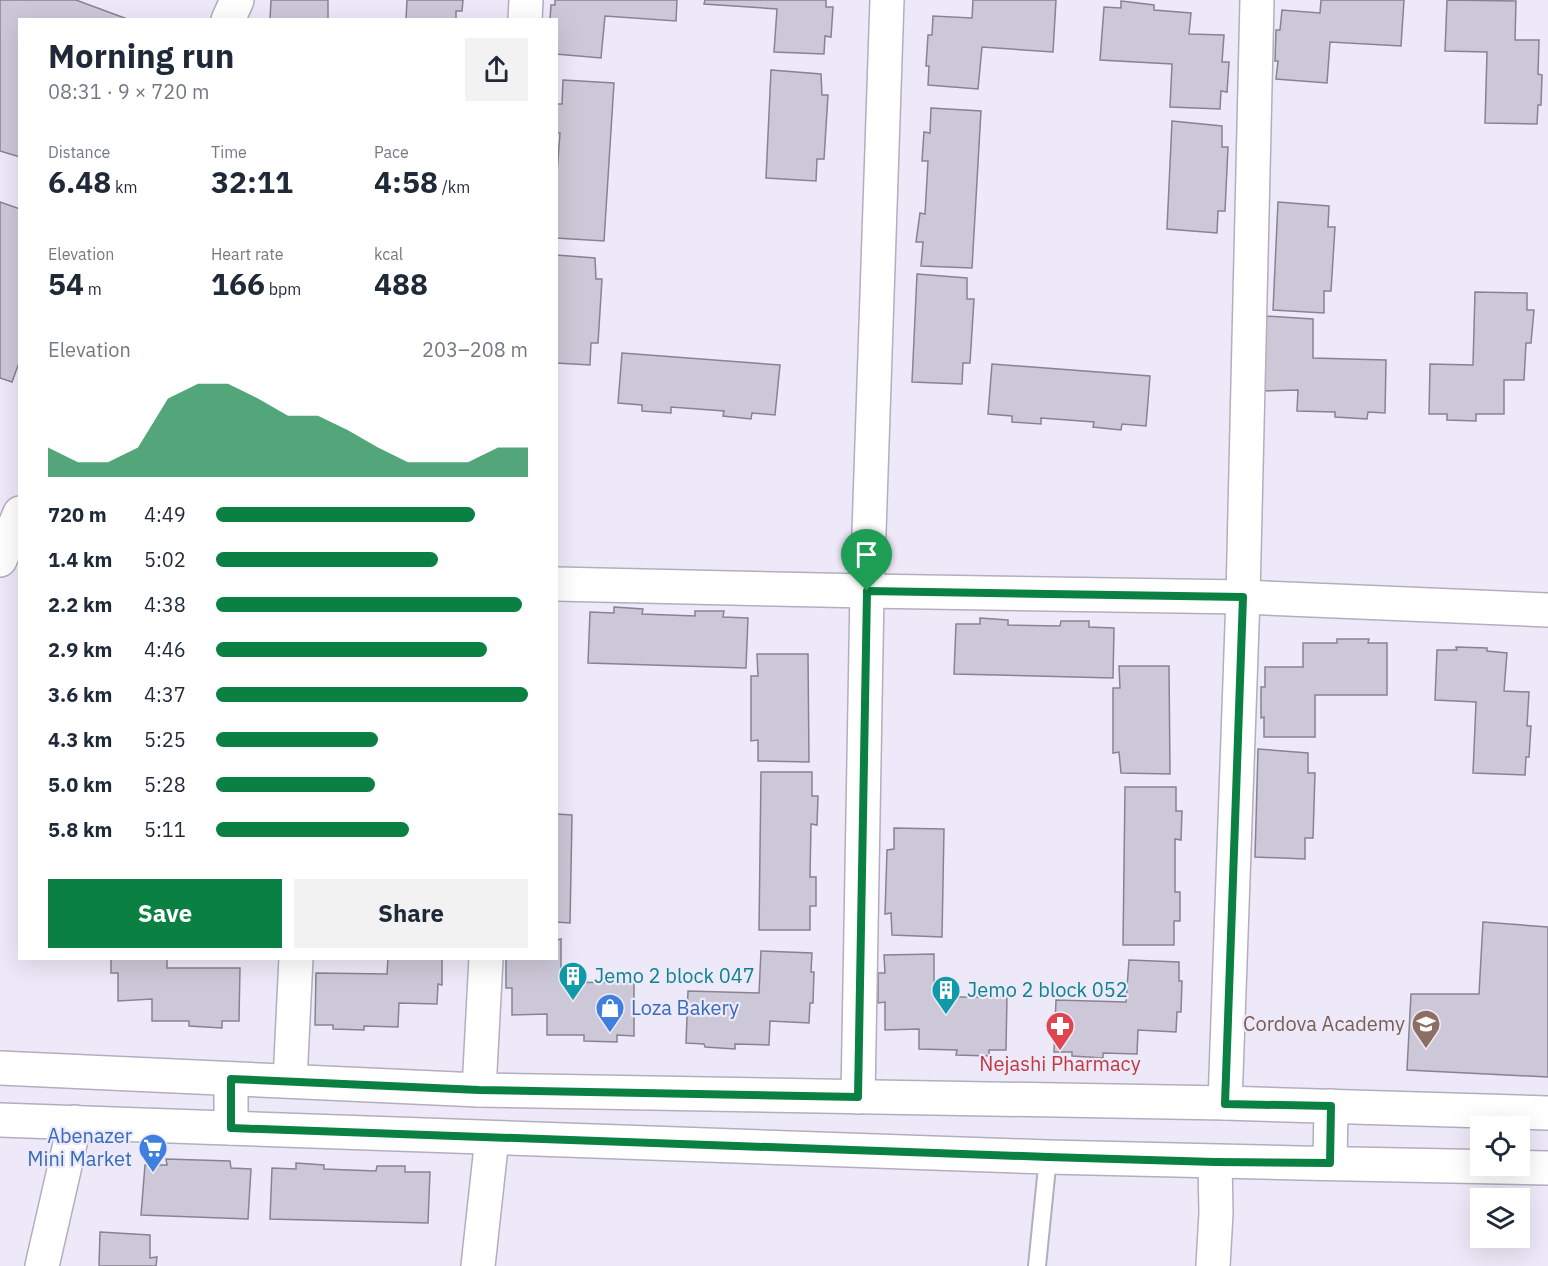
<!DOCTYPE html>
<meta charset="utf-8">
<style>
:root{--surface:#fff;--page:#f2f2f3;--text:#1f2937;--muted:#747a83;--accent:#0b8043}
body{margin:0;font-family:"IBM Plex Sans",sans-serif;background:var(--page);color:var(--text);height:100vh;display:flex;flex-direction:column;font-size:22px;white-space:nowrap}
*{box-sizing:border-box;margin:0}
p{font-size:20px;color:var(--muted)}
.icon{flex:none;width:33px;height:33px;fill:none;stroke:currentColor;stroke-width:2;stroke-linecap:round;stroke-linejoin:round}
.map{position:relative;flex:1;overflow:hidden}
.panel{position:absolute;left:18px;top:18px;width:540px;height:942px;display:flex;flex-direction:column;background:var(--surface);border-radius:0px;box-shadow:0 6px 24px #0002}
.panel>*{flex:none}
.tools{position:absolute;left:1470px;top:1116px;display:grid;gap:12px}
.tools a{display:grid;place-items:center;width:60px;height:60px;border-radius:0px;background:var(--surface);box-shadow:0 6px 24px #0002;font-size:30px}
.pin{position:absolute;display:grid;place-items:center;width:51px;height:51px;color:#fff;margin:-62px -26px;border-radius:50% 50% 50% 0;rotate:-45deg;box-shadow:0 0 6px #0007}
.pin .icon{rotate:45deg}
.round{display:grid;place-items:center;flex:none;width:63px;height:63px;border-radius:0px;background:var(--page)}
.head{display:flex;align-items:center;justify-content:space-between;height:102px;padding:0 30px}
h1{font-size:33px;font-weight:700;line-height:45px}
.stats{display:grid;grid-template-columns:repeat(3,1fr);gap:9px;height:102px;padding:6px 30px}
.stats div{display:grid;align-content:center}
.stats b{font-size:30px;font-weight:700}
.stats small{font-size:16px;font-weight:400}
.stats p{font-size:16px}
.chart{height:168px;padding:12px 30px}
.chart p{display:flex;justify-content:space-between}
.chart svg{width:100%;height:108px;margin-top:6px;fill:var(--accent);opacity:.7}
.button{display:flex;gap:12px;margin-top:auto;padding:12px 30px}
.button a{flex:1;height:69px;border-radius:0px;background:var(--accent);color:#fff;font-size:24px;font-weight:700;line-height:69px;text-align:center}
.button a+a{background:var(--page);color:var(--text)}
ul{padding:0 30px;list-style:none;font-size:20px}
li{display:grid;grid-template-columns:96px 72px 1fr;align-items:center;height:45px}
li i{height:15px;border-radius:8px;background:var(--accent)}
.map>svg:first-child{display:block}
</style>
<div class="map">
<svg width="1548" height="1266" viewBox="0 0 1548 1266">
<rect width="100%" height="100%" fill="#eee9f8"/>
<!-- building -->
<g fill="#cdc8d7" stroke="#878391" stroke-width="1.5">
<path d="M 0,0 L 76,0 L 130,20 L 20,20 L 20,157 L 0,151 Z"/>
<path d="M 271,0 L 328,0 L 328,20 L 270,20 Z"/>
<path d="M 407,0 L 463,0 L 462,11 L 456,11 L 456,20 L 406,20 Z"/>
<path d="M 555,0 L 677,0 L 676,21 L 605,16 L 601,58 L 556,54 L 556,20 L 550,20 L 551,5 L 555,5 Z"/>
<path d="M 705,0 L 826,0 L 826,7 L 833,7 L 831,37 L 825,36 L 824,54 L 774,52 L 777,9 L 704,4 Z"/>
<path d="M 973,0 L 1056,0 L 1053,52 L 982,47 L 978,89 L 928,85 L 929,66 L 926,66 L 928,35 L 932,35 L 933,16 L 972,18 Z"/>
<path d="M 1321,0 L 1404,0 L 1401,46 L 1330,42 L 1327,83 L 1276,79 L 1278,61 L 1275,61 L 1276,30 L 1280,30 L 1282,10 L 1320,13 Z"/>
<path d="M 1447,0 L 1516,1 L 1515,40 L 1539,40 L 1538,74 L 1542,75 L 1541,105 L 1538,105 L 1537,124 L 1485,123 L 1487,52 L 1445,51 Z"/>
<path d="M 1121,1 L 1154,5 L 1154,10 L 1191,13 L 1189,34 L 1224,35 L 1222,62 L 1229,62 L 1227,92 L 1221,91 L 1220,109 L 1170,107 L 1172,64 L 1100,60 L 1104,7 L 1121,8 Z"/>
<path d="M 771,70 L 821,74 L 822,95 L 828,95 L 824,159 L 817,159 L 816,181 L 766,178 Z"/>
<path d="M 563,80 L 614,83 L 604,241 L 556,238 L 556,186 L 560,133 L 556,133 L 556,104 L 562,104 Z"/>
<path d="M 931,108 L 981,111 L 972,268 L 921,266 L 923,242 L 916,242 L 920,213 L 925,214 L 928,161 L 922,161 L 924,132 L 930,133 Z"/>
<path d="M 1172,121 L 1222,126 L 1222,147 L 1228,147 L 1225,211 L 1218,211 L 1217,233 L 1167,229 Z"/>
<path d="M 0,202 L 20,209 L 20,360 L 12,382 L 0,378 Z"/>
<path d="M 1278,202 L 1329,206 L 1328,227 L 1335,227 L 1331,291 L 1324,291 L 1324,313 L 1273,310 Z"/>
<path d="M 556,255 L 595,258 L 596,279 L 602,279 L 598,343 L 591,343 L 590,365 L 556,363 Z"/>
<path d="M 917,274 L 967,278 L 967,299 L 974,299 L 970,363 L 963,363 L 962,384 L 912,382 Z"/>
<path d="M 1475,292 L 1527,293 L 1527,310 L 1534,310 L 1531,343 L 1526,343 L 1524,380 L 1504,380 L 1504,414 L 1476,414 L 1476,421 L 1447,420 L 1447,414 L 1429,414 L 1430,364 L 1473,365 Z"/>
<path d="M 1264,316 L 1313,319 L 1313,358 L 1386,360 L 1385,413 L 1368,412 L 1367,419 L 1335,417 L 1335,412 L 1297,411 L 1298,390 L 1264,391 Z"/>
<path d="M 622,353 L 780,365 L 775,415 L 752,413 L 751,419 L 723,416 L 724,411 L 671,407 L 671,413 L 642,411 L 642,405 L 618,403 Z"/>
<path d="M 992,364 L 1150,376 L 1146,426 L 1122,424 L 1121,430 L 1093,427 L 1094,422 L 1041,418 L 1041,424 L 1012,422 L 1012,416 L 988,414 Z"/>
<path d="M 614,607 L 643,609 L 642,614 L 695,616 L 695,611 L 724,611 L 723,617 L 748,618 L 746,668 L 588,663 L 590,612 L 614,613 Z"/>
<path d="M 980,618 L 1008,620 L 1008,625 L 1060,626 L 1061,621 L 1089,621 L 1089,627 L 1114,628 L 1113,678 L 954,674 L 956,624 L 980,624 Z"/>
<path d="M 1337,639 L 1369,639 L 1368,643 L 1387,643 L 1387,695 L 1315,695 L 1315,737 L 1264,737 L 1264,717 L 1261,718 L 1261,687 L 1265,687 L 1265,667 L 1303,667 L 1303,643 L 1337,643 Z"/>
<path d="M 1456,647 L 1487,648 L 1487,651 L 1507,653 L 1504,691 L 1529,692 L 1527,726 L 1531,726 L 1529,757 L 1526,757 L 1525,775 L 1473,773 L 1476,702 L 1435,700 L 1437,650 L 1457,650 Z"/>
<path d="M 757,654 L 808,654 L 809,762 L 758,761 L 758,740 L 751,741 L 751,676 L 758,676 Z"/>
<path d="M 1119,666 L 1169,666 L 1170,774 L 1121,773 L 1119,752 L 1113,753 L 1113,688 L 1120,688 Z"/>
<path d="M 1258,749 L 1308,753 L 1308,773 L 1315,773 L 1313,838 L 1305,838 L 1305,859 L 1255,857 Z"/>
<path d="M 761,772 L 812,772 L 812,796 L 818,796 L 817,825 L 811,824 L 810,877 L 816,877 L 816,906 L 810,906 L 810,930 L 759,930 Z"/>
<path d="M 1125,787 L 1176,787 L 1176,811 L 1182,811 L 1181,840 L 1175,839 L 1175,892 L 1180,892 L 1180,921 L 1174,921 L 1174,945 L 1123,945 Z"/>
<path d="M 556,814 L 572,815 L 570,923 L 556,922 Z"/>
<path d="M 894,828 L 944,829 L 942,937 L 892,935 L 891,913 L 885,914 L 887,850 L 894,849 Z"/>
<path d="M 1483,922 L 1548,927 L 1548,1077 L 1407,1070 L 1411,994 L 1479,994 Z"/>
<path d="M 561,939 L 561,982 L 634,983 L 634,1036 L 617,1035 L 617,1042 L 584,1041 L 584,1035 L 547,1035 L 547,1014 L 512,1015 L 512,988 L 506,988 L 506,958 L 556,958 L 556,940 Z"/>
<path d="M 761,951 L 812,953 L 811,972 L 814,972 L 813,1003 L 810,1003 L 809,1023 L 770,1021 L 769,1045 L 735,1044 L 735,1049 L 705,1047 L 704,1044 L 686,1043 L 688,991 L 759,993 Z"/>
<path d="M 934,954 L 934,997 L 1007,997 L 1006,1050 L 989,1050 L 989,1056 L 956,1055 L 957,1050 L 919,1049 L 919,1029 L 885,1030 L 885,1002 L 878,1003 L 878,973 L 885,973 L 884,955 Z"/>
<path d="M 111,958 L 167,958 L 167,968 L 240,968 L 239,1021 L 222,1021 L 222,1028 L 189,1026 L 189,1021 L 152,1021 L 152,999 L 118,1001 L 118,973 L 111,973 Z"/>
<path d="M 388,958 L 442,958 L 442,985 L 438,984 L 437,1004 L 399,1003 L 398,1027 L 364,1026 L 364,1030 L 333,1029 L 333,1025 L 315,1025 L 316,973 L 387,974 Z"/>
<path d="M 1129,960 L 1179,962 L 1179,981 L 1182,981 L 1181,1012 L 1177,1012 L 1176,1032 L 1138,1030 L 1137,1054 L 1103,1053 L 1103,1058 L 1072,1056 L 1072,1052 L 1054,1052 L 1056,1000 L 1126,1002 Z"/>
<path d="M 166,1159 L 230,1161 L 231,1168 L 251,1169 L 248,1219 L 141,1215 L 145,1165 L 167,1165 Z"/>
<path d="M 296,1163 L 324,1165 L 324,1169 L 376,1171 L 377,1166 L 405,1166 L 405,1172 L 430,1172 L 428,1223 L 270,1219 L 272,1168 L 296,1169 Z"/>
<path d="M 100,1232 L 150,1235 L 150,1258 L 157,1257 L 156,1266 L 99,1266 Z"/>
</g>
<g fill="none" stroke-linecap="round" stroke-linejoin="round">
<!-- lane casing -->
<g stroke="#b3aebd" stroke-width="20">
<path id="lane" d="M 1037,1266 L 1048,1157"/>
</g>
<!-- street casing -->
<g stroke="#b3aebd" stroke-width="36">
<g id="street">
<path d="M 228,20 L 237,0"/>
<path d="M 525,20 L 526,0"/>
<path d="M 0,560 L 20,513"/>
<path d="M 556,584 L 867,591 L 1243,597 L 1548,610"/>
<path d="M 290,1081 L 296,958"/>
<path d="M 479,1090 L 486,958"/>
<path d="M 858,1097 L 867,591 L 887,0"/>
<path d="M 1225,1103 L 1243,597 L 1257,0"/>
<path d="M 231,1128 L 231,1079"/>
<path d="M 1330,1163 L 1331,1106"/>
<path d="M 42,1266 L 75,1122"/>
<path d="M 478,1266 L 492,1138"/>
<path d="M 1213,1266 L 1216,1213 L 1215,1162"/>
</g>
</g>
<!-- secondary casing -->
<g stroke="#b3aebd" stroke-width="36">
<g id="secondary">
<path d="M 0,1068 L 479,1090 L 1225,1103 L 1548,1113"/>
<path d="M 0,1120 L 1048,1157 C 1215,1162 1381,1164 1548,1168"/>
</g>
</g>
<!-- lane -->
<use href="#lane" stroke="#fff" stroke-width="16"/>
<!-- street -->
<use href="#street" stroke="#fff" stroke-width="33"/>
<!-- secondary -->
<use href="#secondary" stroke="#fff" stroke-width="33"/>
</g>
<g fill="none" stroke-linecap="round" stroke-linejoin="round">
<!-- route casing -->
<g stroke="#fff" stroke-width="12">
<path id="route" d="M 867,591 L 1243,597 L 1225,1104 L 1331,1106 L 1330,1163 L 1215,1162 L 1048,1157 L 231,1128 L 231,1079 L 479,1090 L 858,1097 Z"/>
</g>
<!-- route -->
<use href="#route" stroke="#0b8043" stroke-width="8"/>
</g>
<!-- icons -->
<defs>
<g id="building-pin" transform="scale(1.5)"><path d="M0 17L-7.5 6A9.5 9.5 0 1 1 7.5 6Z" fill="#0f9aa8" stroke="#eee9f8"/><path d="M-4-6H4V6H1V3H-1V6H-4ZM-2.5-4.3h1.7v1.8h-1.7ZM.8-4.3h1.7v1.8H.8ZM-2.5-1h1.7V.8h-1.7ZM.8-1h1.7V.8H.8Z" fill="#fff"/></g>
<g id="shop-pin" transform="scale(1.5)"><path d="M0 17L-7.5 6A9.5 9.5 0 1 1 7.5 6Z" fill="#3f7fe0" stroke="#eee9f8"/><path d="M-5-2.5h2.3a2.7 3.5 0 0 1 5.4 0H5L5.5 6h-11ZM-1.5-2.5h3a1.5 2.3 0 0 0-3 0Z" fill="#fff"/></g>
<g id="school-pin" transform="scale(1.5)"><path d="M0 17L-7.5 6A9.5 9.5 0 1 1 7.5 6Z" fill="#8d6e63" stroke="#eee9f8"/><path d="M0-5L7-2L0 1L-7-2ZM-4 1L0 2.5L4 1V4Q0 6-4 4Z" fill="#fff"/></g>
<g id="pharmacy-pin" transform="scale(1.5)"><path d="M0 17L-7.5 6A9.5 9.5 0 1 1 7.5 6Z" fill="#e0444e" stroke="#eee9f8"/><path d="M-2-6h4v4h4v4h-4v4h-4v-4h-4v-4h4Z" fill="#fff"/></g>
<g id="supermarket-pin" transform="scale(1.5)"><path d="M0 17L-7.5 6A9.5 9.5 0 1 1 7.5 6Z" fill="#3f7fe0" stroke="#eee9f8"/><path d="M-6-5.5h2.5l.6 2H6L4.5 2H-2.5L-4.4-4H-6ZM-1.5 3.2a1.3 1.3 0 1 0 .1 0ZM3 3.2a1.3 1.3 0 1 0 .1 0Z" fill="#fff"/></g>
</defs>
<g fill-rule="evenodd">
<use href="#building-pin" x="573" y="976"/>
<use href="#building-pin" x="946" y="990"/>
<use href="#shop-pin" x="610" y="1008"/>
<use href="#school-pin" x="1426" y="1024"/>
<use href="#pharmacy-pin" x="1060" y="1026"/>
<use href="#supermarket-pin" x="153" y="1148"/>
</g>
<g text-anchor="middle" stroke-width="4.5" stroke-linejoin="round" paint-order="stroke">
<!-- culture labels -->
<g font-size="20" fill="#0d838f" stroke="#eee9f8" text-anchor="start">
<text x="594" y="983">Jemo 2 block 047</text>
<text x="967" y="997">Jemo 2 block 052</text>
</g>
<!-- shop labels -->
<g font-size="20" fill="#366cbe" stroke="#eee9f8" text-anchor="start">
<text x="631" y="1015">Loza Bakery</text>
<text x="132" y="1143" text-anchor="end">Abenazer<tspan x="132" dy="23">Mini Market</tspan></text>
</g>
<!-- education labels -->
<g font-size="20" fill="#785e54" stroke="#eee9f8" text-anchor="end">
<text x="1405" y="1031">Cordova Academy</text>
</g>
<!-- health labels -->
<g font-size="20" fill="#be3a42" stroke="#eee9f8">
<text x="1060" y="1071">Nejashi Pharmacy</text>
</g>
</g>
</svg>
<div class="tools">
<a><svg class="icon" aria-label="locate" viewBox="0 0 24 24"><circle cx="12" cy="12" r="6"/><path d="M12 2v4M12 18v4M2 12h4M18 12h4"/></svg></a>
<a><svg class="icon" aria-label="layers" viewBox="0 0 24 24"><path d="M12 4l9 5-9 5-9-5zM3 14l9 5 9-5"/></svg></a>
</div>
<div class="pin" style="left:867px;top:591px;background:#1e9e55"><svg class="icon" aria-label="arrive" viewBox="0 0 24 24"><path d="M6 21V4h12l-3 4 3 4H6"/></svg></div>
<section class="panel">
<div class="head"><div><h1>Morning run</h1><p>08:31 · 9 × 720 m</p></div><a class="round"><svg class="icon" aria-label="share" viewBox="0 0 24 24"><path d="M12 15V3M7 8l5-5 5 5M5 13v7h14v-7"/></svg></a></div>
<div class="stats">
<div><p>Distance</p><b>6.48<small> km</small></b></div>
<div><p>Time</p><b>32:11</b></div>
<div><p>Pace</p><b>4:58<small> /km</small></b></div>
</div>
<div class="stats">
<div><p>Elevation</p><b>54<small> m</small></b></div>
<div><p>Heart rate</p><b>166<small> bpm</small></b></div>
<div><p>kcal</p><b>488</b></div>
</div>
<div class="chart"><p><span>Elevation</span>203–208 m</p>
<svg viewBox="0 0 160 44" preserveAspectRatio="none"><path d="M0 44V32L10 38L20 38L30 32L40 12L50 6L60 6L70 12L80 19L90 19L100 25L110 32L120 38L130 38L140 38L150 32L160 32V44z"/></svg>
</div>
<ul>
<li><b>720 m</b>4:49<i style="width:83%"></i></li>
<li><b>1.4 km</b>5:02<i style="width:71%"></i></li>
<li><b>2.2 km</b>4:38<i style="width:98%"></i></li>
<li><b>2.9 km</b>4:46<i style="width:87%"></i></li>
<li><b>3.6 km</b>4:37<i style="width:100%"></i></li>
<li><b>4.3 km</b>5:25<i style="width:52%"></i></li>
<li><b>5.0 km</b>5:28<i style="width:51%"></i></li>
<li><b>5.8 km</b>5:11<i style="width:62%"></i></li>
</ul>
<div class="button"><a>Save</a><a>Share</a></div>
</section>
</div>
